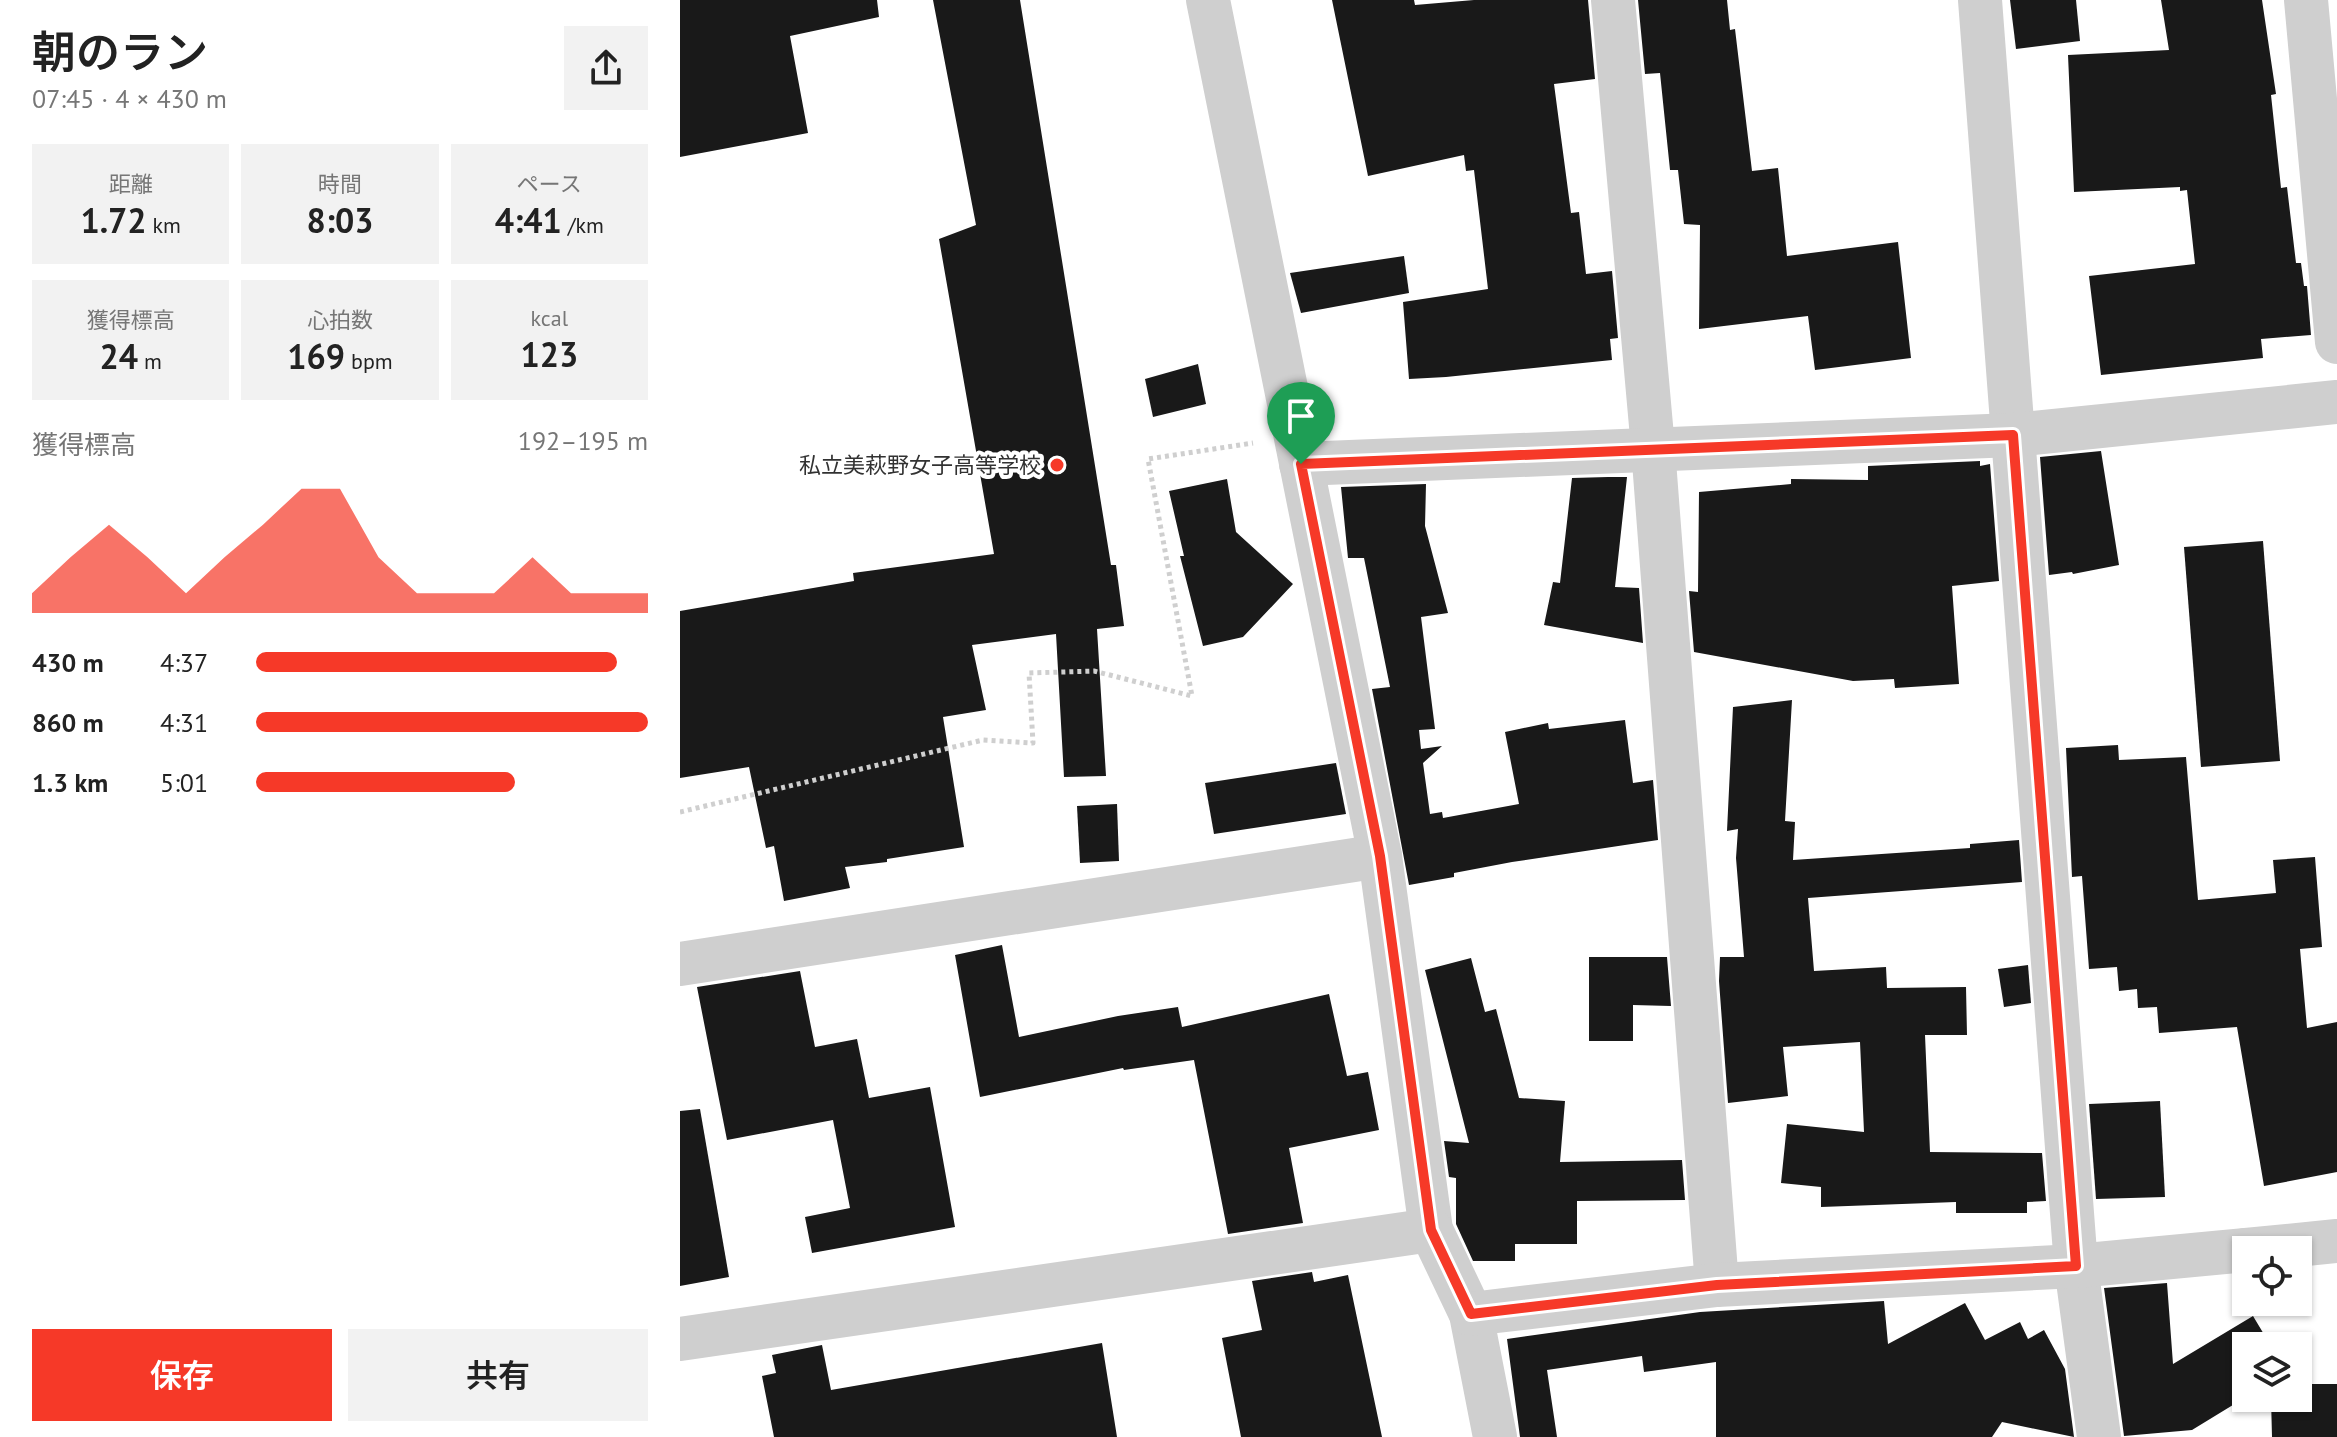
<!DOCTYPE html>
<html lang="ja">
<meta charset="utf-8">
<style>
:root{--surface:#fff;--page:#f2f2f2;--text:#222;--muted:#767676;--accent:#f63928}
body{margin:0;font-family:"PT Sans","Noto Sans JP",sans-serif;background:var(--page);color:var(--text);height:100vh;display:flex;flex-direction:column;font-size:30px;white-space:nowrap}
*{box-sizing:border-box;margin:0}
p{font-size:26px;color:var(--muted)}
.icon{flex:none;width:44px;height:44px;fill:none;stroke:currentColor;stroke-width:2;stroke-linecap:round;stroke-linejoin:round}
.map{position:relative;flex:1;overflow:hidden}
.panel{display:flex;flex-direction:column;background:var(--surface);width:680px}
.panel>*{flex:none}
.buttons{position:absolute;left:1552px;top:1236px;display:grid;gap:16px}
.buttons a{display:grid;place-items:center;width:80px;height:80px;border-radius:0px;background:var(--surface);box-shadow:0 2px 6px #0004;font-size:40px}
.pin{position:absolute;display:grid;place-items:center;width:68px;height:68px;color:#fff;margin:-82px -34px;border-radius:50% 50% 50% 0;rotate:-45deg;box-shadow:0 0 8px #0007}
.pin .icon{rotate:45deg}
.round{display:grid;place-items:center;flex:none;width:84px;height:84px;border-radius:0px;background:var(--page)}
.head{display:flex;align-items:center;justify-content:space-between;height:136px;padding:0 32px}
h1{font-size:44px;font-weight:600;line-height:60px}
.metrics{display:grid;grid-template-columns:repeat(3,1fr);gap:12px;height:136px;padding:8px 32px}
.metrics div{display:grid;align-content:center;border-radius:0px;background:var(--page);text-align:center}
.metrics b{font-size:34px;font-weight:600}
.metrics small{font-size:22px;font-weight:400}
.metrics p{font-size:22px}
.chart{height:224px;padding:16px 32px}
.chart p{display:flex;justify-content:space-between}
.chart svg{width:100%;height:144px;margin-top:8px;fill:var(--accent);opacity:.7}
.action{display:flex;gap:16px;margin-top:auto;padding:16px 32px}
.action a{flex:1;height:92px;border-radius:0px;background:var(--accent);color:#fff;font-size:32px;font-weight:600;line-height:92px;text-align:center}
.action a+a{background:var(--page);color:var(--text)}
ul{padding:0 32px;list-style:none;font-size:26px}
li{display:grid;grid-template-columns:128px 96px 1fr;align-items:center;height:60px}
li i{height:20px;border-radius:10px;background:var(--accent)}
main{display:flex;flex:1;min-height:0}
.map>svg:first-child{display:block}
</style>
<main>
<section class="panel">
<div class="head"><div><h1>朝のラン</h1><p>07:45 · 4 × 430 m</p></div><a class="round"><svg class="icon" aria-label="share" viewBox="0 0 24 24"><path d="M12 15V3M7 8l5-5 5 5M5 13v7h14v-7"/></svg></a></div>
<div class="metrics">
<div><p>距離</p><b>1.72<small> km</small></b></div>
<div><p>時間</p><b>8:03</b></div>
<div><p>ペース</p><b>4:41<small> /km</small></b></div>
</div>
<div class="metrics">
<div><p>獲得標高</p><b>24<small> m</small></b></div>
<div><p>心拍数</p><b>169<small> bpm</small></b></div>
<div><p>kcal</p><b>123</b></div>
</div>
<div class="chart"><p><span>獲得標高</span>192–195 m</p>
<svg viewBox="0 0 160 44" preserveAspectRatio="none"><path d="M0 44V38L10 27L20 17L30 27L40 38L50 27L60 17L70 6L80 6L90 27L100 38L110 38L120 38L130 27L140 38L150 38L160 38V44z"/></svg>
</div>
<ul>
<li><b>430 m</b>4:37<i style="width:92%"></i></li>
<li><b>860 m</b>4:31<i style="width:100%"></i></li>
<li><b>1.3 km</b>5:01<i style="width:66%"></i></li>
</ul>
<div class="action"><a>保存</a><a>共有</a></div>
</section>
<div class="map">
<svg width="1657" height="1437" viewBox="0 0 1657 1437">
<rect width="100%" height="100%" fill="#fff"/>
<!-- building -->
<g fill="#191919">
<path d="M 0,0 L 197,0 L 199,17 L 110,36 L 128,133 L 0,157 Z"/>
<path d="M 253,0 L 340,0 L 431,565 L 436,565 L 444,626 L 417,629 L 426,776 L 384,777 L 376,634 L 292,645 L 306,710 L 263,717 L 284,847 L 207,859 L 207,862 L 165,867 L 170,888 L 104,901 L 94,846 L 86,848 L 69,767 L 0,778 L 0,611 L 174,581 L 173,573 L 314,554 L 259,239 L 296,225 Z"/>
<path d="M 652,0 L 734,0 L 735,5 L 794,0 L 908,0 L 915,79 L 874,84 L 891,213 L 899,212 L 906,274 L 932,271 L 938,338 L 930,339 L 932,360 L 766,377 L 729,379 L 723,302 L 808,289 L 794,170 L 786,171 L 784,155 L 688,176 Z"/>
<path d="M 958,0 L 1047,0 L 1050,30 L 1055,29 L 1072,171 L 1098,168 L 1107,256 L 1218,242 L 1231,358 L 1135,370 L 1128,316 L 1019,329 L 1020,225 L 1004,224 L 998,170 L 990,170 L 980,73 L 965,74 Z"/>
<path d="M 1330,0 L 1396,0 L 1400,41 L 1336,49 Z"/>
<path d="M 1481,0 L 1582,0 L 1596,94 L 1591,95 L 1601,188 L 1607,187 L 1616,263 L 1621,263 L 1624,286 L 1627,286 L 1631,335 L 1581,339 L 1583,358 L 1421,375 L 1409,276 L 1515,264 L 1507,190 L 1500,191 L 1500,187 L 1394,192 L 1388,55 L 1489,50 Z"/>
<path d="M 724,256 L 729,293 L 621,313 L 610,273 Z"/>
<path d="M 518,364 L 526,404 L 473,417 L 465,379 Z"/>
<path d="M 1421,451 L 1439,565 L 1393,574 L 1392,572 L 1369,575 L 1360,457 Z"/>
<path d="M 1300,461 L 1300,466 L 1310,464 L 1319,581 L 1272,586 L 1279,684 L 1215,688 L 1214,679 L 1173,681 L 1014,652 L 1009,591 L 1018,592 L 1019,492 L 1111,484 L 1111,479 L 1188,480 L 1188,466 Z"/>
<path d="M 928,477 L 947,477 L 935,587 L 959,588 L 963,643 L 864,625 L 873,582 L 880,583 L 892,478 Z"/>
<path d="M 547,479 L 556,532 L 613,584 L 563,637 L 523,646 L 500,556 L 504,556 L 489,491 Z"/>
<path d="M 746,484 L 745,526 L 768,613 L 741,617 L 755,729 L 739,730 L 741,749 L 762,746 L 743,763 L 750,814 L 762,812 L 763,818 L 839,804 L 825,732 L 868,723 L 869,729 L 945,720 L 953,783 L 973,780 L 978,840 L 832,862 L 774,873 L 774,877 L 729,885 L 692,689 L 710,687 L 684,558 L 668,558 L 661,487 Z"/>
<path d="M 1583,541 L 1600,761 L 1521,767 L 1504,547 Z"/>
<path d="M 1112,700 L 1105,821 L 1115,822 L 1113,860 L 1290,848 L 1290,844 L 1339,840 L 1342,882 L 1128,898 L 1134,971 L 1206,967 L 1207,988 L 1286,987 L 1287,1035 L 1245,1035 L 1250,1152 L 1362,1153 L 1366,1201 L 1347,1202 L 1347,1213 L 1276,1213 L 1276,1202 L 1141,1207 L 1141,1187 L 1101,1183 L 1107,1124 L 1184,1132 L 1180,1042 L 1103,1047 L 1108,1096 L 1048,1103 L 1039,981 L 1040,957 L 1064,957 L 1056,858 L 1058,829 L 1047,831 L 1053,707 Z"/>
<path d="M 1438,745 L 1439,760 L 1506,757 L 1518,900 L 1596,893 L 1593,860 L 1635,857 L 1642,947 L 1620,949 L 1627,1028 L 1657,1022 L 1657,1172 L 1584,1186 L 1557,1027 L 1479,1033 L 1477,1007 L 1458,1008 L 1457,989 L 1439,991 L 1437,967 L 1409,969 L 1402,876 L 1392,877 L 1386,748 Z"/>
<path d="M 656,763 L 666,814 L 534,834 L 525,783 Z"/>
<path d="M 437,804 L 439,861 L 400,863 L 397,806 Z"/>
<path d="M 322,945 L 339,1037 L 438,1016 L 498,1007 L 502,1027 L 649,994 L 667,1076 L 688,1072 L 699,1130 L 609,1148 L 623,1223 L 548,1234 L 514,1060 L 444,1070 L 443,1068 L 300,1097 L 275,955 Z"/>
<path d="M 909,957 L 987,957 L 991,1006 L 953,1005 L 953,1041 L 909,1041 Z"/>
<path d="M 791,958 L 805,1012 L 816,1009 L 839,1098 L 885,1101 L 880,1162 L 1002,1160 L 1005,1200 L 897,1201 L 897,1244 L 835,1244 L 835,1261 L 793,1261 L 776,1224 L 776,1178 L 769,1177 L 764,1141 L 789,1143 L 745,970 Z"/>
<path d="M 1348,965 L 1351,1003 L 1324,1007 L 1318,969 Z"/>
<path d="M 120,971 L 135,1047 L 177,1039 L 189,1098 L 250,1087 L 275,1227 L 132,1253 L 125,1217 L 170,1208 L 153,1120 L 47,1140 L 17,987 Z"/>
<path d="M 1480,1101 L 1485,1197 L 1416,1199 L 1409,1104 Z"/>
<path d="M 20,1109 L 49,1277 L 0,1286 L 0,1111 Z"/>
<path d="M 632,1272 L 634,1282 L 668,1275 L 702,1437 L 561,1437 L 542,1338 L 582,1330 L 572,1281 Z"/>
<path d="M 1487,1283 L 1493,1364 L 1573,1316 L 1591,1346 L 1566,1346 L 1566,1397 L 1512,1430 L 1444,1436 L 1424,1288 Z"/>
<path d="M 1204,1301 L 1208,1344 L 1285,1303 L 1305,1340 L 1340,1322 L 1348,1339 L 1364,1330 L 1385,1369 L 1394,1437 L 1322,1422 L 1312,1437 L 1036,1437 L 1036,1362 L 964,1372 L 962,1356 L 867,1370 L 877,1437 L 840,1437 L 827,1339 L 1020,1312 Z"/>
<path d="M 422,1343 L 437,1437 L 94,1437 L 82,1376 L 96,1373 L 92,1355 L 142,1345 L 151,1390 Z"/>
<path d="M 1618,1384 L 1657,1384 L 1657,1437 L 1592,1437 L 1591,1398 L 1618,1398 Z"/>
</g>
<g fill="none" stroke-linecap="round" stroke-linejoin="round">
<!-- path -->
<path stroke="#cfcfcf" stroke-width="5" stroke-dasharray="4 4" stroke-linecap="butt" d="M 0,812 L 303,740 L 353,743 L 349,673 L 414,671 L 512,696 L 468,459 L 573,443"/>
<!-- minor -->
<g stroke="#cfcfcf" stroke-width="44">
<path d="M 528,0 L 700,856 L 751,1230 L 791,1314 L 815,1437"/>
<path d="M 933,0 L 973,448 L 1037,1285"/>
<path d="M 1300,0 L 1396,1266 L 1419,1437"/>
<path d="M 1626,0 L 1657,342"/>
<path d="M 621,464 L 1333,435 L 1657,402"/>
<path d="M 0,964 L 700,856"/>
<path d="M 1566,1250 L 1657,1241"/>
<path d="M 791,1314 L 1037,1285 L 1396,1266 L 1566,1250"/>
<path d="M 0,1339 L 751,1230"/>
</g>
</g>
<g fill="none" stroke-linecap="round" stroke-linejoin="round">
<!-- route casing -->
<g stroke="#fff" stroke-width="16">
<path id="route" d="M 1333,435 L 1396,1266 L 1037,1285 L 791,1314 L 751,1230 L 700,856 L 621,464 Z"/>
</g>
<!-- route -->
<use href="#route" stroke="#f63928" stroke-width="10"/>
</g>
<!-- markers -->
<circle fill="#f63928" stroke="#fff" stroke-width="3" cx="377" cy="465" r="8"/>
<g text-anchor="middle" stroke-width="8" stroke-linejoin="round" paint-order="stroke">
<!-- poi labels -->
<g font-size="22" fill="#323232" stroke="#fff" text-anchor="end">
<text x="361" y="473">私立美萩野女子高等学校</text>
</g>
</g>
</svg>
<div class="buttons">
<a><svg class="icon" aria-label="locate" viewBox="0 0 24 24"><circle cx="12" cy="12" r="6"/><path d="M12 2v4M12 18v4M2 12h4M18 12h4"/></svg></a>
<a><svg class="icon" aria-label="layers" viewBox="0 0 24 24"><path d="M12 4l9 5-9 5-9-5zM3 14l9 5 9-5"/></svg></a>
</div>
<div class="pin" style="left:621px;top:464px;background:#1e9e55"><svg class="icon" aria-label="arrive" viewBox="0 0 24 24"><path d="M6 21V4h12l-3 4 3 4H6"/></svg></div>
</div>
</main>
